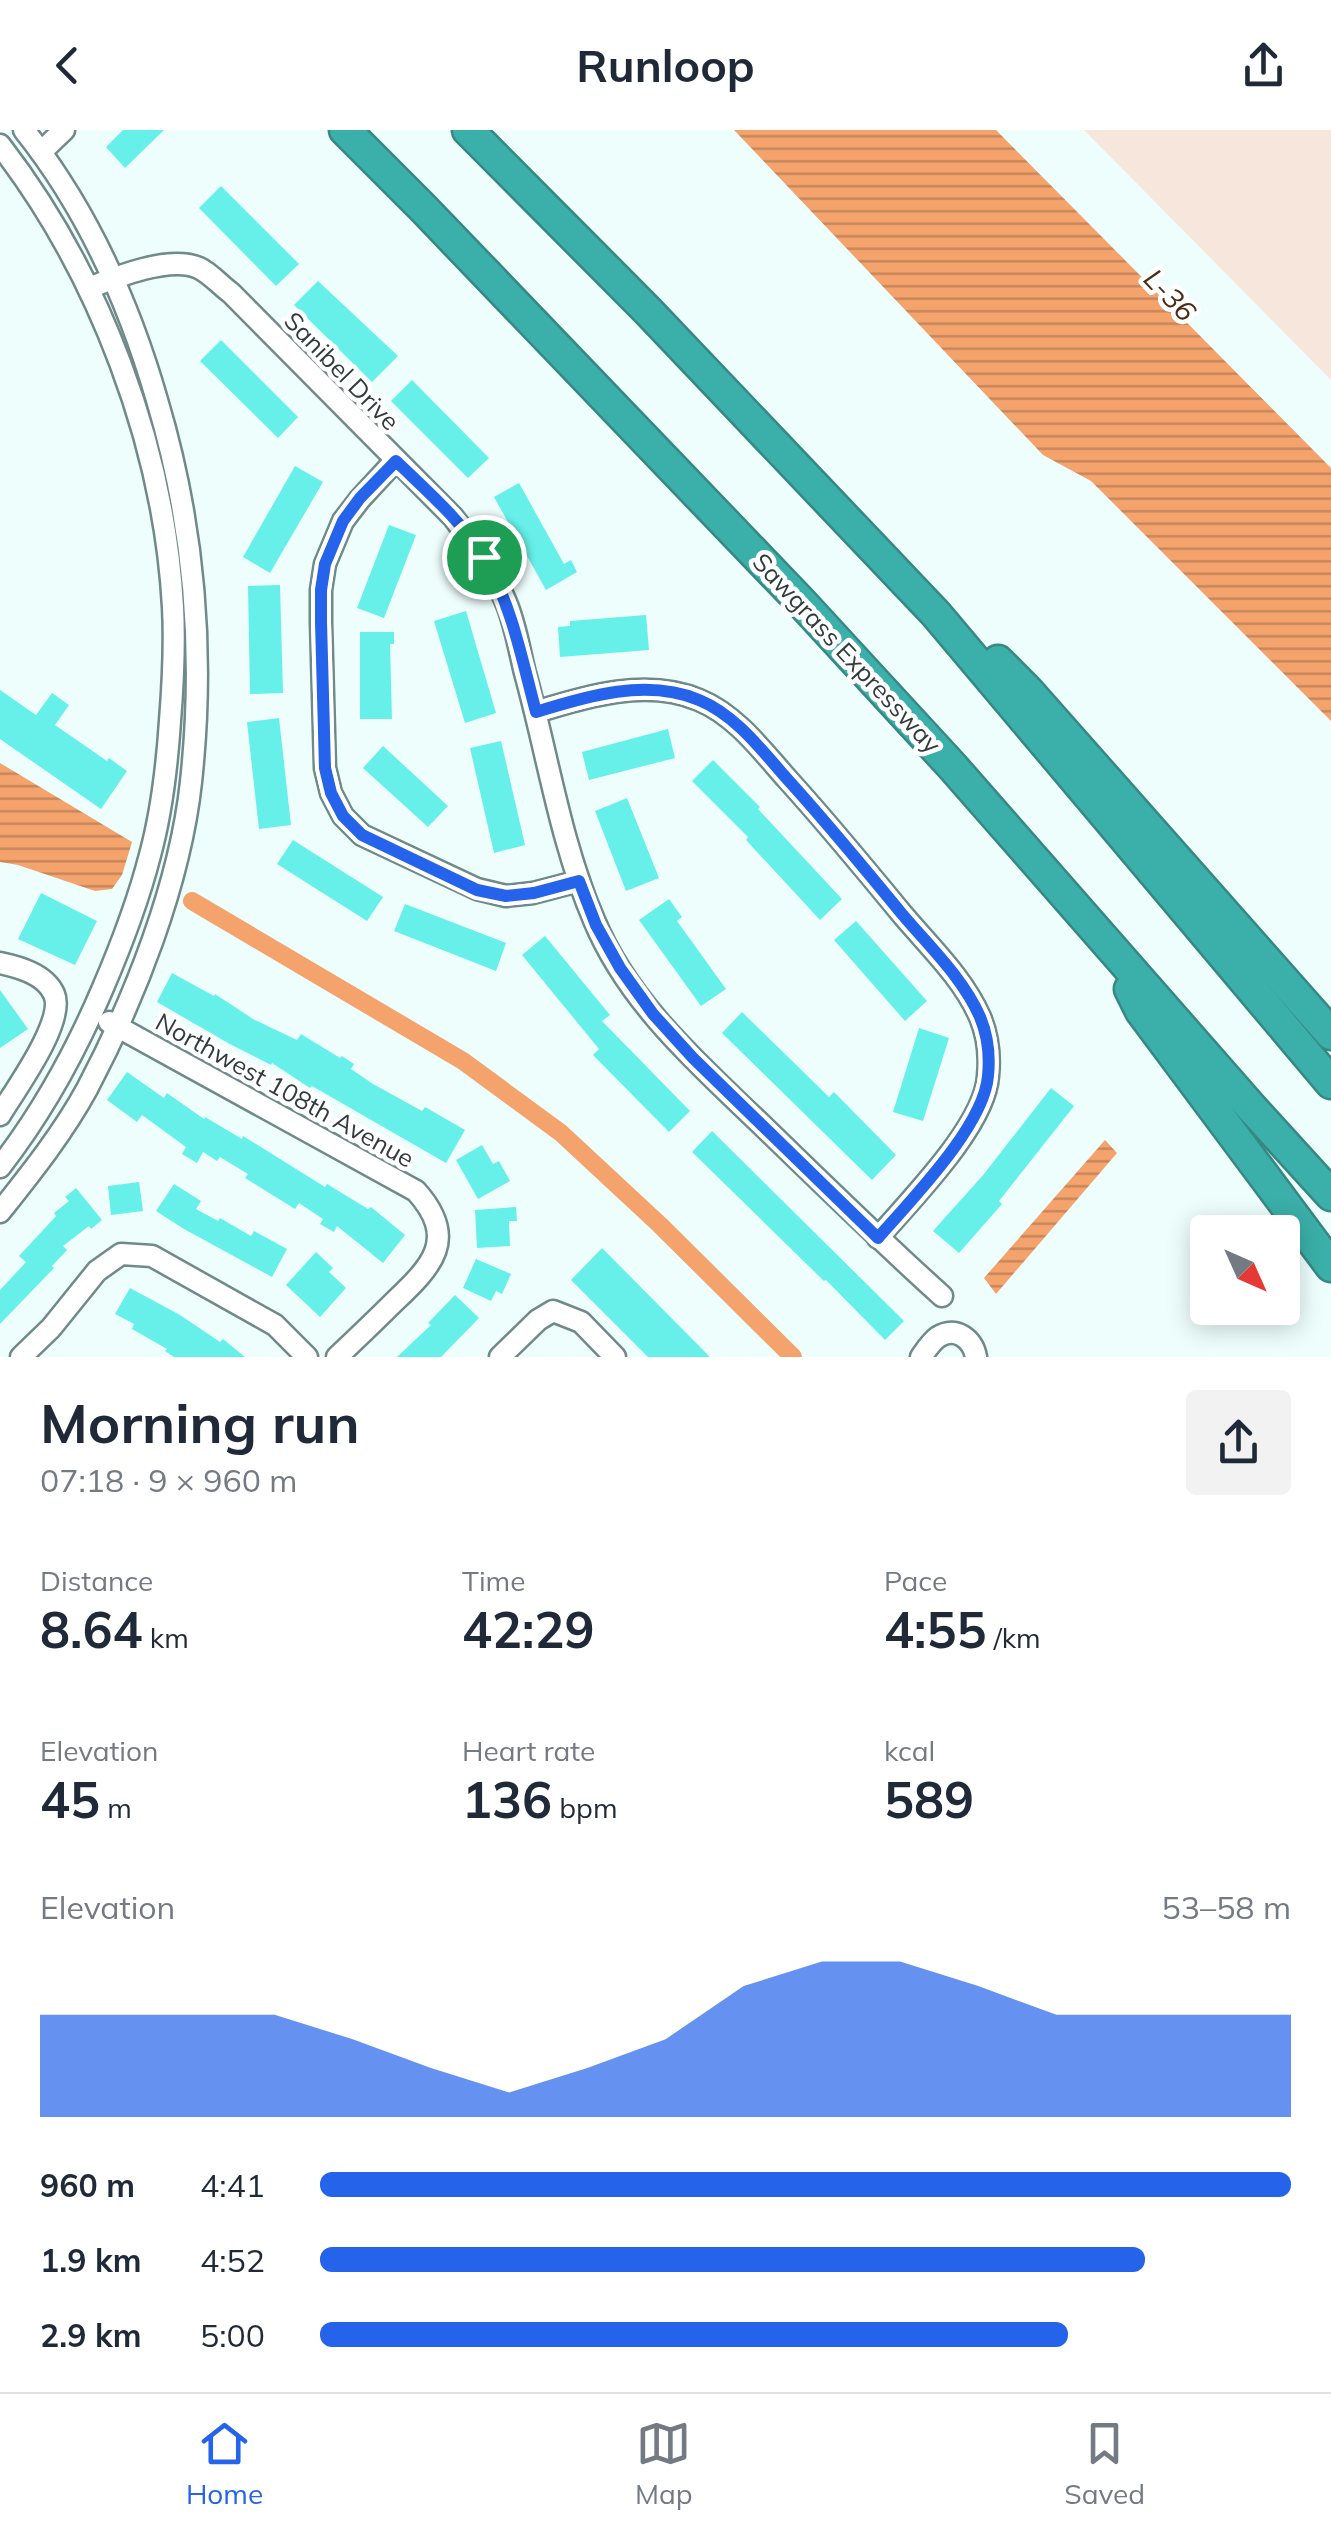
<!DOCTYPE html>
<meta charset="utf-8">
<style>
:root{--surface:#fff;--page:#f2f2f3;--text:#1f2937;--muted:#747a83;--line:#e0e1e3;--accent:#2563eb}
body{margin:0;font-family:Mulish,sans-serif;background:var(--page);color:var(--text);height:100vh;display:flex;flex-direction:column;font-size:38px;white-space:nowrap}
*{box-sizing:border-box;margin:0}
p{font-size:32px;color:var(--muted)}
.icon{flex:none;width:55px;height:55px;fill:none;stroke:currentColor;stroke-width:2;stroke-linecap:round;stroke-linejoin:round}
.map{position:relative;height:1227px;overflow:hidden}
.panel{display:flex;flex-direction:column;background:var(--surface);flex:1}
.panel>*{flex:none}
.needle{width:65px;rotate:135deg}
.fabs{position:absolute;left:1190px;top:1085px;display:grid;gap:20px}
.fabs a{display:grid;place-items:center;width:110px;height:110px;border-radius:10px;background:var(--surface);box-shadow:0 5px 25px #0003;font-size:50px}
.pin{position:absolute;display:grid;place-items:center;width:85px;height:85px;color:#fff;margin:-42px;border:5px solid #fff;border-radius:50%;box-shadow:0 2px 10px #0007}
.round{display:grid;place-items:center;flex:none;width:105px;height:105px;border-radius:10px;background:var(--page)}
.headline{display:flex;align-items:center;justify-content:space-between;height:170px;padding:0 40px}
h1{font-size:55px;font-weight:700;line-height:75px}
.figures{display:grid;grid-template-columns:repeat(3,1fr);gap:15px;height:170px;padding:10px 40px}
.figures div{display:grid;align-content:center}
.figures b{font-size:50px;font-weight:700}
.figures small{font-size:28px;font-weight:400}
.figures p{font-size:28px}
.chart{height:280px;padding:20px 40px}
.chart p{display:flex;justify-content:space-between}
.chart svg{width:100%;height:180px;margin-top:10px;fill:var(--accent);opacity:.7}
ul{padding:0 40px;list-style:none;font-size:32px}
li{display:grid;grid-template-columns:160px 120px 1fr;align-items:center;height:75px}
li i{height:25px;border-radius:12px;background:var(--accent)}
header{display:flex;justify-content:space-between;align-items:center;height:130px;padding:0 40px;background:var(--surface);font-size:45px;font-weight:700}
.menu{display:flex;justify-content:space-around;align-items:center;height:140px;border-top:2px solid var(--line);background:var(--surface);font-size:28px;color:var(--muted)}
.menu a{display:grid;justify-items:center;gap:5px}
.menu .active{color:var(--accent)}
.map>svg:first-child{display:block}
</style>
<header><svg class="icon" aria-label="back" viewBox="0 0 24 24"><path d="M15 5l-7 7 7 7"/></svg>Runloop<svg class="icon" aria-label="share" viewBox="0 0 24 24"><path d="M12 15V3M7 8l5-5 5 5M5 13v7h14v-7"/></svg></header>
<div class="map">
<svg width="1331" height="1227" viewBox="0 0 1331 1227">
<defs>
<pattern id="water-rules" width="6" height="5" patternUnits="userSpaceOnUse" patternTransform="scale(2.5)"><rect width="6" height="5" fill="#f5a36d"/><path d="M0 2.5h6" fill="none" stroke="#c7865b"/></pattern>
</defs>
<rect width="100%" height="100%" fill="#edfefd"/>
<!-- park -->
<path fill="#f7e6dc" d="M 1084,0 L 1331,0 L 1331,250 Z"/>
<!-- water -->
<g fill="url(#water-rules)">
<path d="M 734,0 L 996,0 L 1331,338 L 1331,591 L 1091,351 L 1043,325 Z"/>
<path d="M 0,633 L 132,712 L 122,745 L 112,759 L 95,761 L 18,735 L 0,732 Z"/>
<path d="M 1105,1010 L 1117,1023 L 996,1164 L 984,1148 Z"/>
</g>
<g fill="none" stroke-linecap="round" stroke-linejoin="round">
<!-- canal -->
<path stroke="#f5a36d" stroke-width="18" d="M 192,771 L 463,931 L 561,1003 L 660,1095 L 793,1227"/>
</g>
<!-- building -->
<g fill="#67f0ea">
<path d="M 123,0 L 164,0 L 125,38 L 106,17 Z"/>
<path d="M 221,56 L 299,134 L 276,156 L 199,78 Z"/>
<path d="M 318,151 L 398,226 L 372,252 L 294,175 Z"/>
<path d="M 221,210 L 298,287 L 278,308 L 200,231 Z"/>
<path d="M 412,250 L 489,328 L 468,348 L 391,271 Z"/>
<path d="M 295,336 L 323,352 L 270,443 L 243,427 Z"/>
<path d="M 519,353 L 564,434 L 571,430 L 577,442 L 546,460 L 494,367 Z"/>
<path d="M 389,395 L 416,405 L 384,488 L 357,478 Z"/>
<path d="M 280,455 L 283,563 L 250,564 L 248,456 Z"/>
<path d="M 466,481 L 496,583 L 465,593 L 434,491 Z"/>
<path d="M 646,485 L 649,520 L 560,527 L 558,497 L 570,496 L 570,491 Z"/>
<path d="M 360,502 L 394,502 L 394,514 L 390,514 L 392,589 L 360,589 Z"/>
<path d="M 0,560 L 36,585 L 52,563 L 69,575 L 55,595 L 107,631 L 109,628 L 127,641 L 101,679 L 0,609 Z"/>
<path d="M 279,588 L 291,695 L 259,699 L 247,592 Z"/>
<path d="M 668,599 L 675,628 L 589,650 L 582,622 Z"/>
<path d="M 501,611 L 525,715 L 494,723 L 470,618 Z"/>
<path d="M 383,616 L 448,676 L 428,697 L 363,638 Z"/>
<path d="M 713,630 L 760,677 L 758,679 L 842,769 L 820,790 L 746,710 L 748,707 L 692,651 Z"/>
<path d="M 627,668 L 659,748 L 626,761 L 595,681 Z"/>
<path d="M 293,710 L 383,767 L 367,791 L 277,734 Z"/>
<path d="M 41,763 L 97,791 L 75,835 L 18,809 Z"/>
<path d="M 669,769 L 682,787 L 677,791 L 726,859 L 701,876 L 639,790 Z"/>
<path d="M 405,774 L 506,813 L 496,841 L 394,801 Z"/>
<path d="M 856,791 L 927,871 L 905,891 L 834,810 Z"/>
<path d="M 545,806 L 610,885 L 602,891 L 690,981 L 669,1002 L 593,925 L 599,919 L 522,825 Z"/>
<path d="M 172,843 L 214,866 L 215,864 L 253,889 L 297,910 L 301,904 L 340,928 L 342,926 L 354,934 L 351,939 L 373,954 L 422,981 L 425,977 L 465,1000 L 446,1033 L 312,956 L 310,958 L 272,933 L 271,935 L 228,913 L 157,872 Z"/>
<path d="M 0,860 L 28,899 L 0,918 Z"/>
<path d="M 742,882 L 829,967 L 834,962 L 896,1025 L 872,1050 L 722,903 Z"/>
<path d="M 919,898 L 949,908 L 923,991 L 893,982 Z"/>
<path d="M 127,942 L 164,968 L 167,963 L 204,989 L 205,987 L 242,1009 L 243,1006 L 325,1057 L 327,1054 L 368,1079 L 371,1077 L 405,1105 L 383,1133 L 337,1096 L 334,1102 L 320,1094 L 323,1089 L 299,1073 L 295,1079 L 245,1048 L 248,1044 L 220,1027 L 217,1031 L 203,1022 L 197,1033 L 182,1024 L 186,1017 L 142,985 L 137,992 L 107,970 Z"/>
<path d="M 1051,958 L 1074,976 L 999,1071 L 1002,1074 L 959,1123 L 933,1101 L 984,1044 Z"/>
<path d="M 712,1001 L 904,1191 L 885,1210 L 826,1150 L 824,1151 L 692,1022 Z"/>
<path d="M 482,1015 L 493,1034 L 499,1031 L 510,1051 L 478,1069 L 456,1030 Z"/>
<path d="M 139,1052 L 143,1081 L 111,1085 L 108,1056 Z"/>
<path d="M 174,1054 L 201,1071 L 196,1079 L 218,1091 L 220,1088 L 251,1106 L 254,1101 L 287,1119 L 272,1147 L 184,1099 L 156,1081 Z"/>
<path d="M 76,1058 L 102,1090 L 91,1099 L 89,1096 L 63,1116 L 67,1120 L 52,1136 L 54,1138 L 0,1194 L 0,1160 L 26,1132 L 19,1126 L 56,1086 L 54,1083 L 69,1071 L 65,1067 Z"/>
<path d="M 516,1077 L 517,1091 L 509,1091 L 510,1116 L 477,1118 L 475,1080 Z"/>
<path d="M 602,1118 L 710,1227 L 648,1227 L 571,1150 Z"/>
<path d="M 316,1122 L 333,1138 L 329,1142 L 346,1158 L 320,1187 L 286,1155 Z"/>
<path d="M 476,1129 L 511,1144 L 502,1164 L 496,1161 L 491,1171 L 463,1158 Z"/>
<path d="M 130,1158 L 180,1185 L 220,1212 L 223,1209 L 245,1227 L 174,1227 L 165,1221 L 167,1219 L 132,1199 L 134,1194 L 115,1184 Z"/>
<path d="M 455,1165 L 479,1188 L 441,1227 L 397,1227 L 431,1195 L 428,1193 Z"/>
</g>
<g fill="none" stroke-linecap="round" stroke-linejoin="round">
<!-- minor casing -->
<g stroke="#6f8a88" stroke-width="25">
<g id="minor">
<path d="M 0,15 C 99,143 164,315 173,477 C 175,514 173,553 170,591 C 167,636 162,681 150,725 C 138,772 121,816 102,860 C 75,923 42,983 0,1037"/>
<path d="M 41,22 L 64,0"/>
<path d="M 89,158 C 116,147 170,125 199,138 C 210,143 221,156 231,163 L 453,387 C 473,413 492,439 505,470 C 515,492 519,519 525,543 C 548,626 560,711 594,790 C 629,875 702,937 766,999 C 824,1055 882,1112 942,1166"/>
<path d="M 395,331 L 360,369 L 343,391 L 325,434 L 321,460 L 321,492 L 325,638 L 331,663 L 343,686 L 362,705 L 477,759 L 506,766 L 533,763 L 579,751"/>
<path d="M 536,582 C 587,566 647,548 699,570 C 736,585 763,622 789,651 C 828,694 865,739 902,784 C 929,816 963,848 980,887 C 988,906 990,926 988,946 C 985,996 910,1070 878,1108"/>
<path d="M 0,833 C 19,837 45,844 54,864 C 66,891 15,960 0,985"/>
<path d="M 109,892 L 416,1061 C 459,1109 432,1136 394,1172 C 375,1191 356,1209 337,1227"/>
<path d="M 0,1082 C 31,1043 63,1003 87,959 C 135,868 180,754 191,652 C 205,523 194,394 157,270 C 129,173 87,79 24,0"/>
<path d="M 21,1227 L 51,1198 L 97,1141 L 121,1124 L 152,1126 L 275,1195 L 307,1227"/>
<path d="M 500,1227 L 538,1190 L 553,1181 L 581,1192 L 615,1227"/>
<path d="M 921,1227 C 926,1220 931,1212 938,1207 C 956,1195 973,1210 976,1227"/>
</g>
</g>
<!-- highway casing -->
<g stroke="#378782" stroke-width="35">
<g id="highway">
<path d="M 345,0 L 424,79 L 801,472 L 952,636 L 1250,976 L 1331,1065"/>
<path d="M 468,0 L 648,181 L 936,484 L 1331,953"/>
<path d="M 998,531 L 1027,560 L 1331,904"/>
<path d="M 1130,859 L 1141,881 L 1331,1136"/>
</g>
</g>
<!-- minor -->
<use href="#minor" stroke="#fff" stroke-width="20"/>
<!-- highway -->
<use href="#highway" stroke="#3bafa9" stroke-width="30"/>
</g>
<g fill="none" stroke-linecap="round" stroke-linejoin="round">
<!-- route casing -->
<g stroke="#fff" stroke-width="20">
<path id="route" d="M 396,331 C 427,361 462,391 484,428 C 512,475 522,530 536,582 C 587,566 647,548 699,570 C 736,585 763,622 789,651 C 828,694 865,739 902,784 C 929,816 963,848 980,887 C 988,906 990,926 988,946 C 984,996 911,1070 878,1108 L 693,928 L 653,884 L 620,838 L 596,795 L 579,751 L 534,763 L 506,766 L 477,760 L 362,705 L 343,686 L 331,663 L 325,638 L 321,492 L 321,460 L 325,434 L 343,391 L 360,368 Z"/>
</g>
<!-- route -->
<use href="#route" stroke="#2563eb" stroke-width="12"/>
</g>
<g text-anchor="middle" stroke-width="9" stroke-linejoin="round" paint-order="stroke">
<!-- street labels -->
<g font-size="25" fill="#303c3b" stroke="#fff">
<text transform="translate(342 241) rotate(46)" y="9">Sanibel Drive</text>
<text transform="translate(847 523) rotate(47)" y="9">Sawgrass Expressway</text>
<text transform="translate(285 960) rotate(29)" y="9">Northwest 108th Avenue</text>
</g>
<!-- water labels -->
<g font-size="28" font-style="italic" fill="#4c2b14" stroke="#fff">
<text transform="translate(1170 165) rotate(46)" y="10">L-36</text>
</g>
</g>
</svg>
<div class="fabs">
<a><svg class="needle" viewBox="-14 -14 28 28"><path d="M0-13l5 13h-10z" fill="#e53935"/><path d="M0 13l5-13h-10z" fill="#747a83"/></svg></a>
</div>
<div class="pin" style="left:484px;top:427px;background:#1e9e55"><svg class="icon" aria-label="arrive" viewBox="0 0 24 24"><path d="M6 21V4h12l-3 4 3 4H6"/></svg></div>
</div>
<section class="panel">
<div class="headline"><div><h1>Morning run</h1><p>07:18 · 9 × 960 m</p></div><a class="round"><svg class="icon" aria-label="share" viewBox="0 0 24 24"><path d="M12 15V3M7 8l5-5 5 5M5 13v7h14v-7"/></svg></a></div>
<div class="figures">
<div><p>Distance</p><b>8.64<small> km</small></b></div>
<div><p>Time</p><b>42:29</b></div>
<div><p>Pace</p><b>4:55<small> /km</small></b></div>
</div>
<div class="figures">
<div><p>Elevation</p><b>45<small> m</small></b></div>
<div><p>Heart rate</p><b>136<small> bpm</small></b></div>
<div><p>kcal</p><b>589</b></div>
</div>
<div class="chart"><p><span>Elevation</span>53–58 m</p>
<svg viewBox="0 0 160 44" preserveAspectRatio="none"><path d="M0 44V19L10 19L20 19L30 19L40 25L50 32L60 38L70 32L80 25L90 12L100 6L110 6L120 12L130 19L140 19L150 19L160 19V44z"/></svg>
</div>
<ul>
<li><b>960 m</b>4:41<i style="width:100%"></i></li>
<li><b>1.9 km</b>4:52<i style="width:85%"></i></li>
<li><b>2.9 km</b>5:00<i style="width:77%"></i></li>
</ul>
</section>
<nav class="menu">
<a class="active"><svg class="icon" aria-label="home" viewBox="0 0 24 24"><path d="M3 11l9-7 9 7M6 9v11h12V9"/></svg>Home</a>
<a><svg class="icon" aria-label="map" viewBox="0 0 24 24"><path d="M3 6l6-2 6 2 6-2v14l-6 2-6-2-6 2zM9 4v14M15 6v14"/></svg>Map</a>
<a><svg class="icon" aria-label="saved" viewBox="0 0 24 24"><path d="M7 4h10v16l-5-4-5 4z"/></svg>Saved</a>
</nav>
